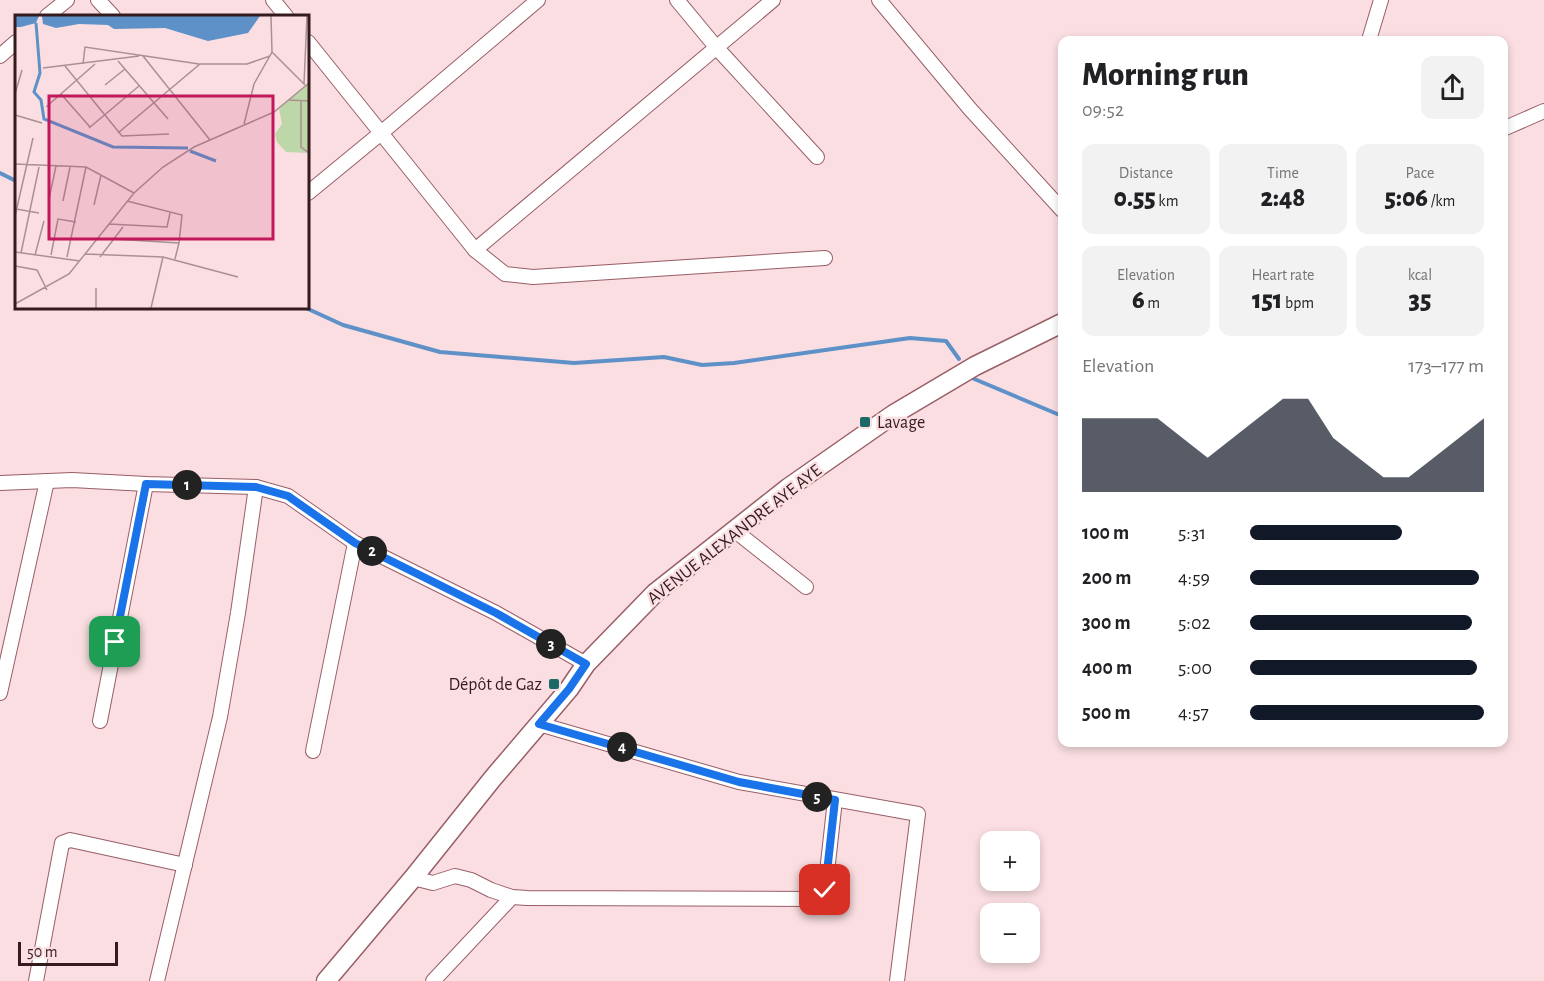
<!DOCTYPE html>
<meta charset="utf-8">
<style>
:root{--surface:#fff;--page:#f2f2f2;--text:#202124;--muted:#757577;--accent:#111827}
body{margin:0;font-family:"Alegreya Sans",sans-serif;background:var(--page);color:var(--text);height:100vh;display:flex;flex-direction:column;font-size:22px;white-space:nowrap}
*{box-sizing:border-box;margin:0}
p{font-size:20px;color:var(--muted)}
.icon{flex:none;width:33px;height:33px;fill:none;stroke:currentColor;stroke-width:2;stroke-linecap:round;stroke-linejoin:round}
.map{position:relative;flex:1;overflow:hidden}
.details{position:absolute;left:1058px;top:36px;width:450px;height:711px;display:flex;flex-direction:column;background:var(--surface);border-radius:12px;box-shadow:0 3px 9px #0003}
.details>*{flex:none}
.buttons{position:absolute;left:980px;top:831px;display:grid;gap:12px}
.buttons a{display:grid;place-items:center;width:60px;height:60px;border-radius:12px;background:var(--surface);box-shadow:0 3px 9px #0003;font-size:30px}
.scale{position:absolute;left:18px;bottom:15px;width:100px;box-sizing:border-box;padding-left:6px;border:3px solid #331b1e;border-top:0;font-size:16px;line-height:21px;white-space:nowrap;color:#331b1e;-webkit-text-stroke:4px #fadee1;paint-order:stroke}
.pin{position:absolute;display:grid;place-items:center;width:51px;height:51px;color:#fff;margin:-26px;border-radius:12px;box-shadow:0 3px 9px #0006}
.km{position:absolute;width:30px;height:30px;margin:-15px;border-radius:50%;background:#222;color:#fff;font-size:16px;line-height:30px;text-align:center}
.round{display:grid;place-items:center;flex:none;width:63px;height:63px;border-radius:12px;background:var(--page)}
.summary{display:flex;align-items:center;justify-content:space-between;height:102px;padding:0 24px}
h1{font-size:33px;font-weight:800;line-height:45px}
.stats{display:grid;grid-template-columns:repeat(3,1fr);gap:9px;height:102px;padding:6px 24px}
.stats div{display:grid;align-content:center;border-radius:12px;background:var(--page);text-align:center}
.stats b{font-size:26px;font-weight:800}
.stats small{font-size:16px;font-weight:400}
.stats p{font-size:16px}
.chart{height:168px;padding:12px 24px}
.chart p{display:flex;justify-content:space-between}
.chart svg{width:100%;height:108px;margin-top:6px;fill:var(--accent);opacity:.7}
ul{padding:0 24px;list-style:none;font-size:20px}
li{display:grid;grid-template-columns:96px 72px 1fr;align-items:center;height:45px}
li i{height:15px;border-radius:8px;background:var(--accent)}
.map>svg:first-child{display:block}
</style>
<div class="map">
<svg width="1544" height="981" viewBox="0 0 1544 981">
<rect width="100%" height="100%" fill="#fadee1"/>
<g fill="none" stroke-linecap="round" stroke-linejoin="round">
<!-- stream -->
<g stroke="#5e91c8" stroke-width="4">
<path d="M 0,173 L 16,181"/>
<path d="M 306,308 L 343,325 L 440,352 L 574,363 L 664,357 L 702,365 L 734,363 L 910,338 L 946,341 L 959,359"/>
<path d="M 972,378 L 1062,416"/>
</g>
<!-- street casing -->
<g stroke="#995e66" stroke-width="16">
<g id="street">
<path d="M 98,0 L 113,16"/>
<path d="M 273,0 L 286,16"/>
<path d="M 677,0 L 716,47 L 817,157"/>
<path d="M 879,0 L 970,109 L 1062,210"/>
<path d="M 47,16 L 67,0"/>
<path d="M 1369,40 L 1381,0"/>
<path d="M 308,42 L 475,250 L 505,274 L 533,277 L 825,258"/>
<path d="M 0,56 L 16,42"/>
<path d="M 1503,129 L 1544,111"/>
<path d="M 308,193 L 381,133 L 538,0"/>
<path d="M 475,250 L 773,0"/>
<path d="M 0,483 L 72,480 L 146,484 L 256,487 L 288,496 L 355,543 L 496,613 L 586,664"/>
<path d="M 734,530 L 806,587"/>
<path d="M 0,693 L 47,481"/>
<path d="M 100,721 L 146,484"/>
<path d="M 539,724 L 739,782 L 918,814 L 897,981"/>
<path d="M 313,751 L 355,543"/>
<path d="M 413,878 L 433,883 L 455,876 L 471,880 L 491,890 L 512,897 L 527,898 L 814,899 L 822,897 L 825,890 L 835,800"/>
<path d="M 36,981 L 62,843 L 70,840 L 185,865"/>
<path d="M 157,981 L 220,717 L 238,613 L 256,487"/>
<path d="M 433,981 L 512,897"/>
</g>
</g>
<!-- secondary casing -->
<g stroke="#995e66" stroke-width="21">
<path id="secondary" d="M 326,981 L 413,878 L 493,778 L 569,689 L 586,664 L 655,593 L 788,488 L 894,414 L 975,366 L 1062,323"/>
</g>
<!-- street -->
<use href="#street" stroke="#fff" stroke-width="14"/>
<!-- secondary -->
<use href="#secondary" stroke="#fff" stroke-width="18"/>
</g>
<g fill="none" stroke-linecap="round" stroke-linejoin="round">
<!-- route casing -->
<g stroke="#fff" stroke-width="12">
<path id="route" d="M 115,642 L 146,484 L 256,487 L 288,496 L 355,543 L 496,613 L 586,664 L 569,689 L 539,724 L 739,782 L 835,800 L 825,890"/>
</g>
<!-- route -->
<use href="#route" stroke="#1a73e8" stroke-width="8"/>
</g>
<!-- markers -->
<g fill="#1c6966" stroke="#fadee1" stroke-width="2">
<rect x="859" y="416" width="12" height="12" rx="3"/>
<rect x="548" y="678" width="12" height="12" rx="3"/>
</g>
<g text-anchor="middle" stroke-width="5" stroke-linejoin="round" paint-order="stroke">
<!-- poi labels -->
<g font-size="18" fill="#331b1e" stroke="#fadee1" text-anchor="start">
<text x="877" y="428">Lavage</text>
<text x="542" y="690" text-anchor="end">Dépôt de Gaz</text>
</g>
<!-- street labels -->
<g font-size="18" fill="#331b1e" stroke="#fadee1">
<text transform="translate(734 534) rotate(-38)" y="6">AVENUE ALEXANDRE AYE AYE</text>
</g>
</g>
<!-- overview -->
<g transform="translate(15 15)">
<rect width="294" height="294" fill="#fadee1"/>
<path d="M 294,68 L 294,138 L 271,137 L 262,127 L 260,119 L 267,109 L 264,94 Z" fill="#bed7a9"/>
<path d="M 0,1 L 24,1 L 21,8 L 6,12 L 0,12 ZM 27,1 L 245,1 L 233,18 L 193,26 L 150,13 L 99,14 L 93,10 L 64,9 L 41,13 L 28,9 Z" fill="#5e91c8"/>
<path fill="none" stroke="#5e91c8" stroke-width="3" d="M 21,8 L 25,58 L 19,77 L 26,85 L 29,104 L 98,132 L 173,133M 175,136 L 201,146"/>
<path fill="none" stroke="#aa9093" stroke-width="1.5" d="M 257,37 L 290,70M 128,41 L 195,125M 103,46 L 153,104M 68,49 L 70,32 L 184,49M 50,51 L 107,121 L 154,119M 28,53 L 124,41M 289,69 L 292,1M 90,70 L 110,54M 0,79 L 7,55M 46,79 L 75,112M 274,85 L 294,86M 286,86 L 286,132 L 294,138M 31,92 L 80,49M 0,100 L 27,108M 229,109 L 239,69 L 257,37 L 256,1M 74,113 L 124,71M 103,118 L 185,49 L 232,49 L 255,41M 0,149 L 71,152 L 119,178M 34,184 L 41,151M 48,186 L 55,152M 112,186 L 167,200 L 164,228M 79,190 L 86,160M 1,194 L 24,198M 0,201 L 18,123M 94,209 L 152,212 L 155,198M 97,224 L 164,228 L 160,244M 0,237 L 65,246M 6,238 L 24,152M 70,239 L 148,242 L 223,262M 20,240 L 29,206M 36,240 L 43,204 L 61,207M 52,242 L 71,152M 85,242 L 108,212M 0,251 L 22,255 L 32,275M 81,273 L 81,293M 0,289 L 54,259 L 119,178 L 148,152 L 179,132 L 259,97 L 294,68M 136,293 L 148,242"/>
<path fill="#c2185b" fill-opacity="0.15" stroke="#c2185b" stroke-width="3" d="M 34,81 L 258,81 L 258,224 L 34,224 Z"/>
<rect width="294" height="294" fill="none" stroke="#331b1e" stroke-width="3"/>
</g>
</svg>
<div class="buttons">
<a>+</a>
<a>−</a>
</div>
<div class="scale">50 m</div>
<div class="pin" style="left:115px;top:642px;background:#1e9e55"><svg class="icon" aria-label="arrive" viewBox="0 0 24 24"><path d="M6 21V4h12l-3 4 3 4H6"/></svg></div>
<div class="pin" style="left:825px;top:890px;background:#d93025"><svg class="icon" aria-label="check" viewBox="0 0 24 24"><path d="M5 12l5 5 9-10"/></svg></div>
<b class="km" style="left:187px;top:485px">1</b>
<b class="km" style="left:372px;top:551px">2</b>
<b class="km" style="left:551px;top:644px">3</b>
<b class="km" style="left:622px;top:747px">4</b>
<b class="km" style="left:817px;top:797px">5</b>
<section class="details">
<div class="summary"><div><h1>Morning run</h1><p>09:52</p></div><a class="round"><svg class="icon" aria-label="share" viewBox="0 0 24 24"><path d="M12 15V3M7 8l5-5 5 5M5 13v7h14v-7"/></svg></a></div>
<div class="stats">
<div><p>Distance</p><b>0.55<small> km</small></b></div>
<div><p>Time</p><b>2:48</b></div>
<div><p>Pace</p><b>5:06<small> /km</small></b></div>
</div>
<div class="stats">
<div><p>Elevation</p><b>6<small> m</small></b></div>
<div><p>Heart rate</p><b>151<small> bpm</small></b></div>
<div><p>kcal</p><b>35</b></div>
</div>
<div class="chart"><p><span>Elevation</span>173–177 m</p>
<svg viewBox="0 0 160 44" preserveAspectRatio="none"><path d="M0 44V14L10 14L20 14L30 14L40 22L50 30L60 22L70 14L80 6L90 6L100 22L110 30L120 38L130 38L140 30L150 22L160 14V44z"/></svg>
</div>
<ul>
<li><b>100 m</b>5:31<i style="width:65%"></i></li>
<li><b>200 m</b>4:59<i style="width:98%"></i></li>
<li><b>300 m</b>5:02<i style="width:95%"></i></li>
<li><b>400 m</b>5:00<i style="width:97%"></i></li>
<li><b>500 m</b>4:57<i style="width:100%"></i></li>
</ul>
</section>
</div>
